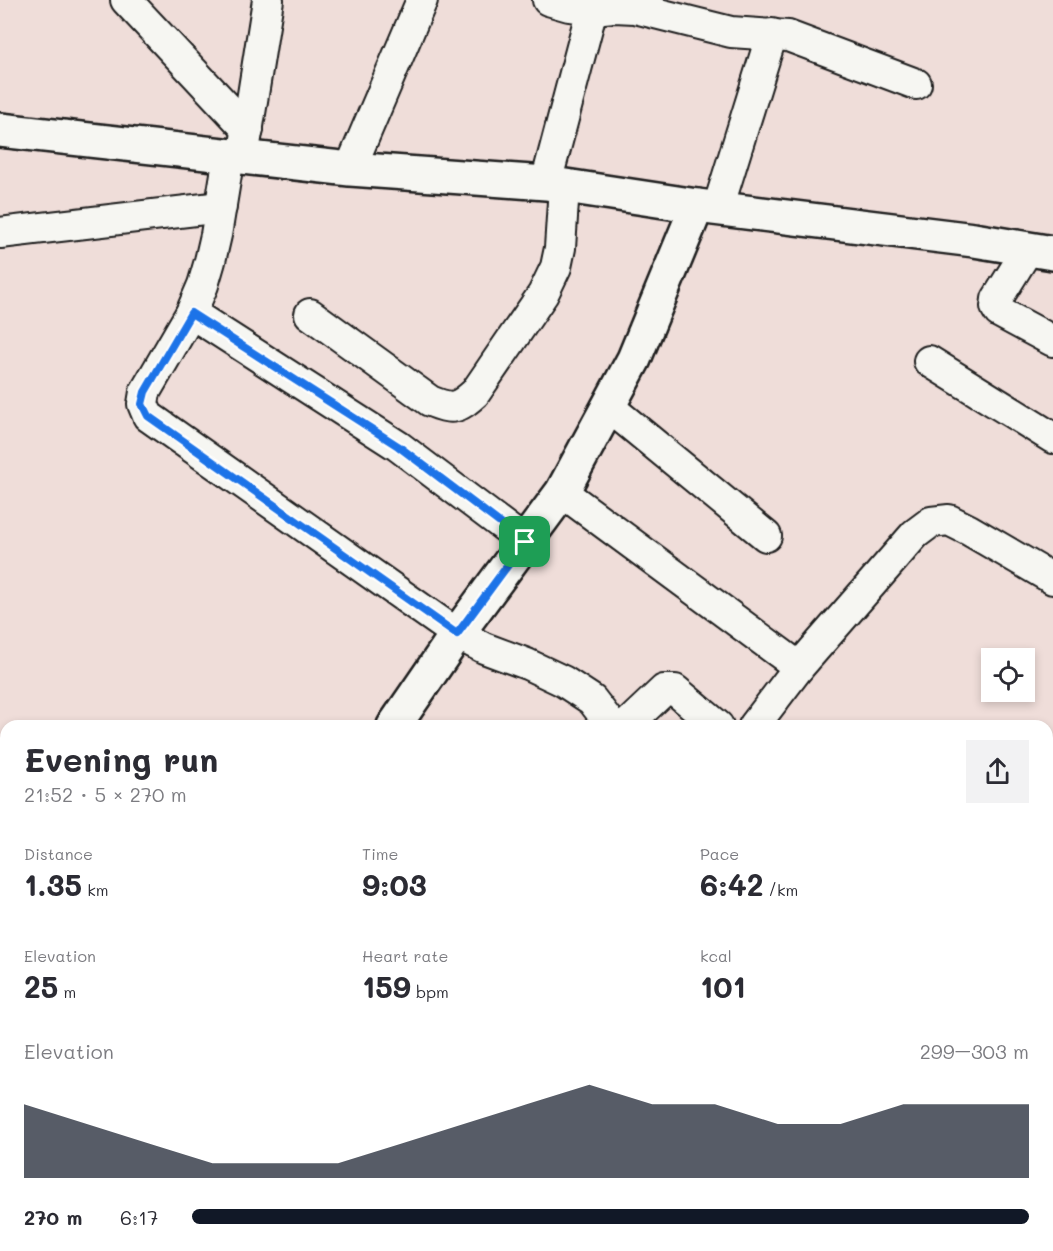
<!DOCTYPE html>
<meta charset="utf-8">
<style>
:root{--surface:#fff;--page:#f2f2f3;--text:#2b2b33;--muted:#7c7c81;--accent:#111827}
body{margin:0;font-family:Mali,sans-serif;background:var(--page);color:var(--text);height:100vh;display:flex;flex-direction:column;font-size:22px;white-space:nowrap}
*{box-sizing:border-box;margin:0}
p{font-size:20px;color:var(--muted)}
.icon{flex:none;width:33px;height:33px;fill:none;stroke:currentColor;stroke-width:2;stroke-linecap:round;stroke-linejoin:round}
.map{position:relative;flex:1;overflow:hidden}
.details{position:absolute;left:0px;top:720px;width:1053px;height:531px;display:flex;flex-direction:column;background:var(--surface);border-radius:18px 18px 0 0;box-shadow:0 3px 9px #0003}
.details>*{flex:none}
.fabs{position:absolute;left:981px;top:648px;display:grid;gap:12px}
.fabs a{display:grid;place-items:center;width:54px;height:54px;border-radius:0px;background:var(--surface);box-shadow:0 3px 9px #0003;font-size:30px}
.pin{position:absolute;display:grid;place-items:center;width:51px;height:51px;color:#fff;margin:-26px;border-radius:12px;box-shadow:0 3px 9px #0006}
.round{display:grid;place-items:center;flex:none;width:63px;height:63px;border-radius:0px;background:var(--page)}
.head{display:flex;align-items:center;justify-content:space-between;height:102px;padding:0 24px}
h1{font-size:33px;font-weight:700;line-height:45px}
.figures{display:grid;grid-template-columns:repeat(3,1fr);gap:9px;height:102px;padding:6px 24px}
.figures div{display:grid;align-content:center}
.figures b{font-size:30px;font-weight:700}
.figures small{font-size:16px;font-weight:400}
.figures p{font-size:16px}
.chart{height:168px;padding:12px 24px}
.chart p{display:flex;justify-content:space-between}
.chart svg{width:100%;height:108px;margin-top:6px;fill:var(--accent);opacity:.7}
ul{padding:0 24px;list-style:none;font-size:20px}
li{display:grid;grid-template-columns:96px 72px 1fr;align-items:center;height:45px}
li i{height:15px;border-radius:8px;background:var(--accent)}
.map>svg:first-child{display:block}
</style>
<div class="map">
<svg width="1053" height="1251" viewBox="0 0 1053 1251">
<rect width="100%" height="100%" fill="#efddd9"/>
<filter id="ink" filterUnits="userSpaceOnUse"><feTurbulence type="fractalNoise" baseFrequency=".0167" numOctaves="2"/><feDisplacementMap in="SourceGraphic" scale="12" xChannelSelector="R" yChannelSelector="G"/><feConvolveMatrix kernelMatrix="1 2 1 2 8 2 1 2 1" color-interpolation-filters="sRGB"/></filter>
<g filter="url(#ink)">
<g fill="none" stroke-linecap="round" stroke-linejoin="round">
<!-- minor casing -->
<g stroke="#1c1c1c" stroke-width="34">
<g id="minor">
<path d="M 126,0 L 248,130"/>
<path d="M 548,0 L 569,6 L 592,9 L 614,7 L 635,8 L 731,32 L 788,36 L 916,84"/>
<path d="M 245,145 L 268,0"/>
<path d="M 229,156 L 216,235 L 210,261 L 203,285 L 191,313 L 145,392 L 143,404 L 148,416 L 457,634 L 484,648 L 527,664 L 563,681 L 592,700 L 612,726"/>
<path d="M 350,169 L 422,0"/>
<path d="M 546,183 L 592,9"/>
<path d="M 718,208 L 772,34"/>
<path d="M 0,233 L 221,207"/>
<path d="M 1028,249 L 997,299 L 996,307 L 999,312 L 1053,341"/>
<path d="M 191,313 L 398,446 L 525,542"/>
<path d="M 310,314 L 430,401 C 453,410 457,409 475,393 L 543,294 L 556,267 L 560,248 L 564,186"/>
<path d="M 929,361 L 1053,438"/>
<path d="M 609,407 L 766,536"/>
<path d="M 562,492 L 799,667"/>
<path d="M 626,726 L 664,690 L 675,690 L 718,726"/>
<path d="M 754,726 L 799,667 L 915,534 L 931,522 L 949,520 L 969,530 L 1053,579"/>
<path d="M 1047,836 L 1053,829"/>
<path d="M 1047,1109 L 1053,1114"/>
<path d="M 192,1245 L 198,1251"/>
<path d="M 351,1245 L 357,1251"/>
<path d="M 1020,1245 L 1024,1251"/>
</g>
</g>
<!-- tertiary casing -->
<g stroke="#1c1c1c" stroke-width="38">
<g id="tertiary">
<path d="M 394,726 L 457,634 L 562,492 L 634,359 L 697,206"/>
<path d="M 0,1015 L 6,1013"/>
<path d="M 548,1245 L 551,1251"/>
</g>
</g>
<!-- trunk casing -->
<g stroke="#1c1c1c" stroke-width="38">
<path id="trunk" d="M 0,130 L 350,169 L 546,183 L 697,206 L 974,240 L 1053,253"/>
</g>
<!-- minor -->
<use href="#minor" stroke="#f6f6f2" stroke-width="30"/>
<!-- tertiary -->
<use href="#tertiary" stroke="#f6f6f2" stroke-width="33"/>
<!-- trunk -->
<use href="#trunk" stroke="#f6f6f2" stroke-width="33"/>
</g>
</g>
<g fill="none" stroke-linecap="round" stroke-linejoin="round" filter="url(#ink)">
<!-- route casing -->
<g stroke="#fff" stroke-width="12">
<path id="route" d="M 191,313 L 398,446 L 525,542 L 457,634 L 148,416 L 142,404 L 145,392 Z"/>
</g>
<!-- route -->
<use href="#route" stroke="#1a73e8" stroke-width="8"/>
</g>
</svg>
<div class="fabs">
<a><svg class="icon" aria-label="locate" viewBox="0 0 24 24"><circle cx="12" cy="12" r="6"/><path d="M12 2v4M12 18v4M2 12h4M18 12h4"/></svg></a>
</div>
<div class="pin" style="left:525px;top:542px;background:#1e9e55"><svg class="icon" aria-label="arrive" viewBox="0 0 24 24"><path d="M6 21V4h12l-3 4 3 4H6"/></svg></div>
<section class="details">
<div class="head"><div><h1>Evening run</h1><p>21:52 · 5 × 270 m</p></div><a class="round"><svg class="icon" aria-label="share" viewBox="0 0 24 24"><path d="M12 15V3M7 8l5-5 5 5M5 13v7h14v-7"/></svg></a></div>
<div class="figures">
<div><p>Distance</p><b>1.35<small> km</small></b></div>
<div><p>Time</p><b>9:03</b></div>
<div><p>Pace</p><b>6:42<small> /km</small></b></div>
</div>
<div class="figures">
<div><p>Elevation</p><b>25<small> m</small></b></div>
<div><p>Heart rate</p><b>159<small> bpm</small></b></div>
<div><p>kcal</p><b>101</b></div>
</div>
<div class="chart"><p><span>Elevation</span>299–303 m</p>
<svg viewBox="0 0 160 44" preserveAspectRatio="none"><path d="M0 44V14L10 22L20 30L30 38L40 38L50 38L60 30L70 22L80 14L90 6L100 14L110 14L120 22L130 22L140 14L150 14L160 14V44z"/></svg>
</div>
<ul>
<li><b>270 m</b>6:17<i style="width:100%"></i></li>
</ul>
</section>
</div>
